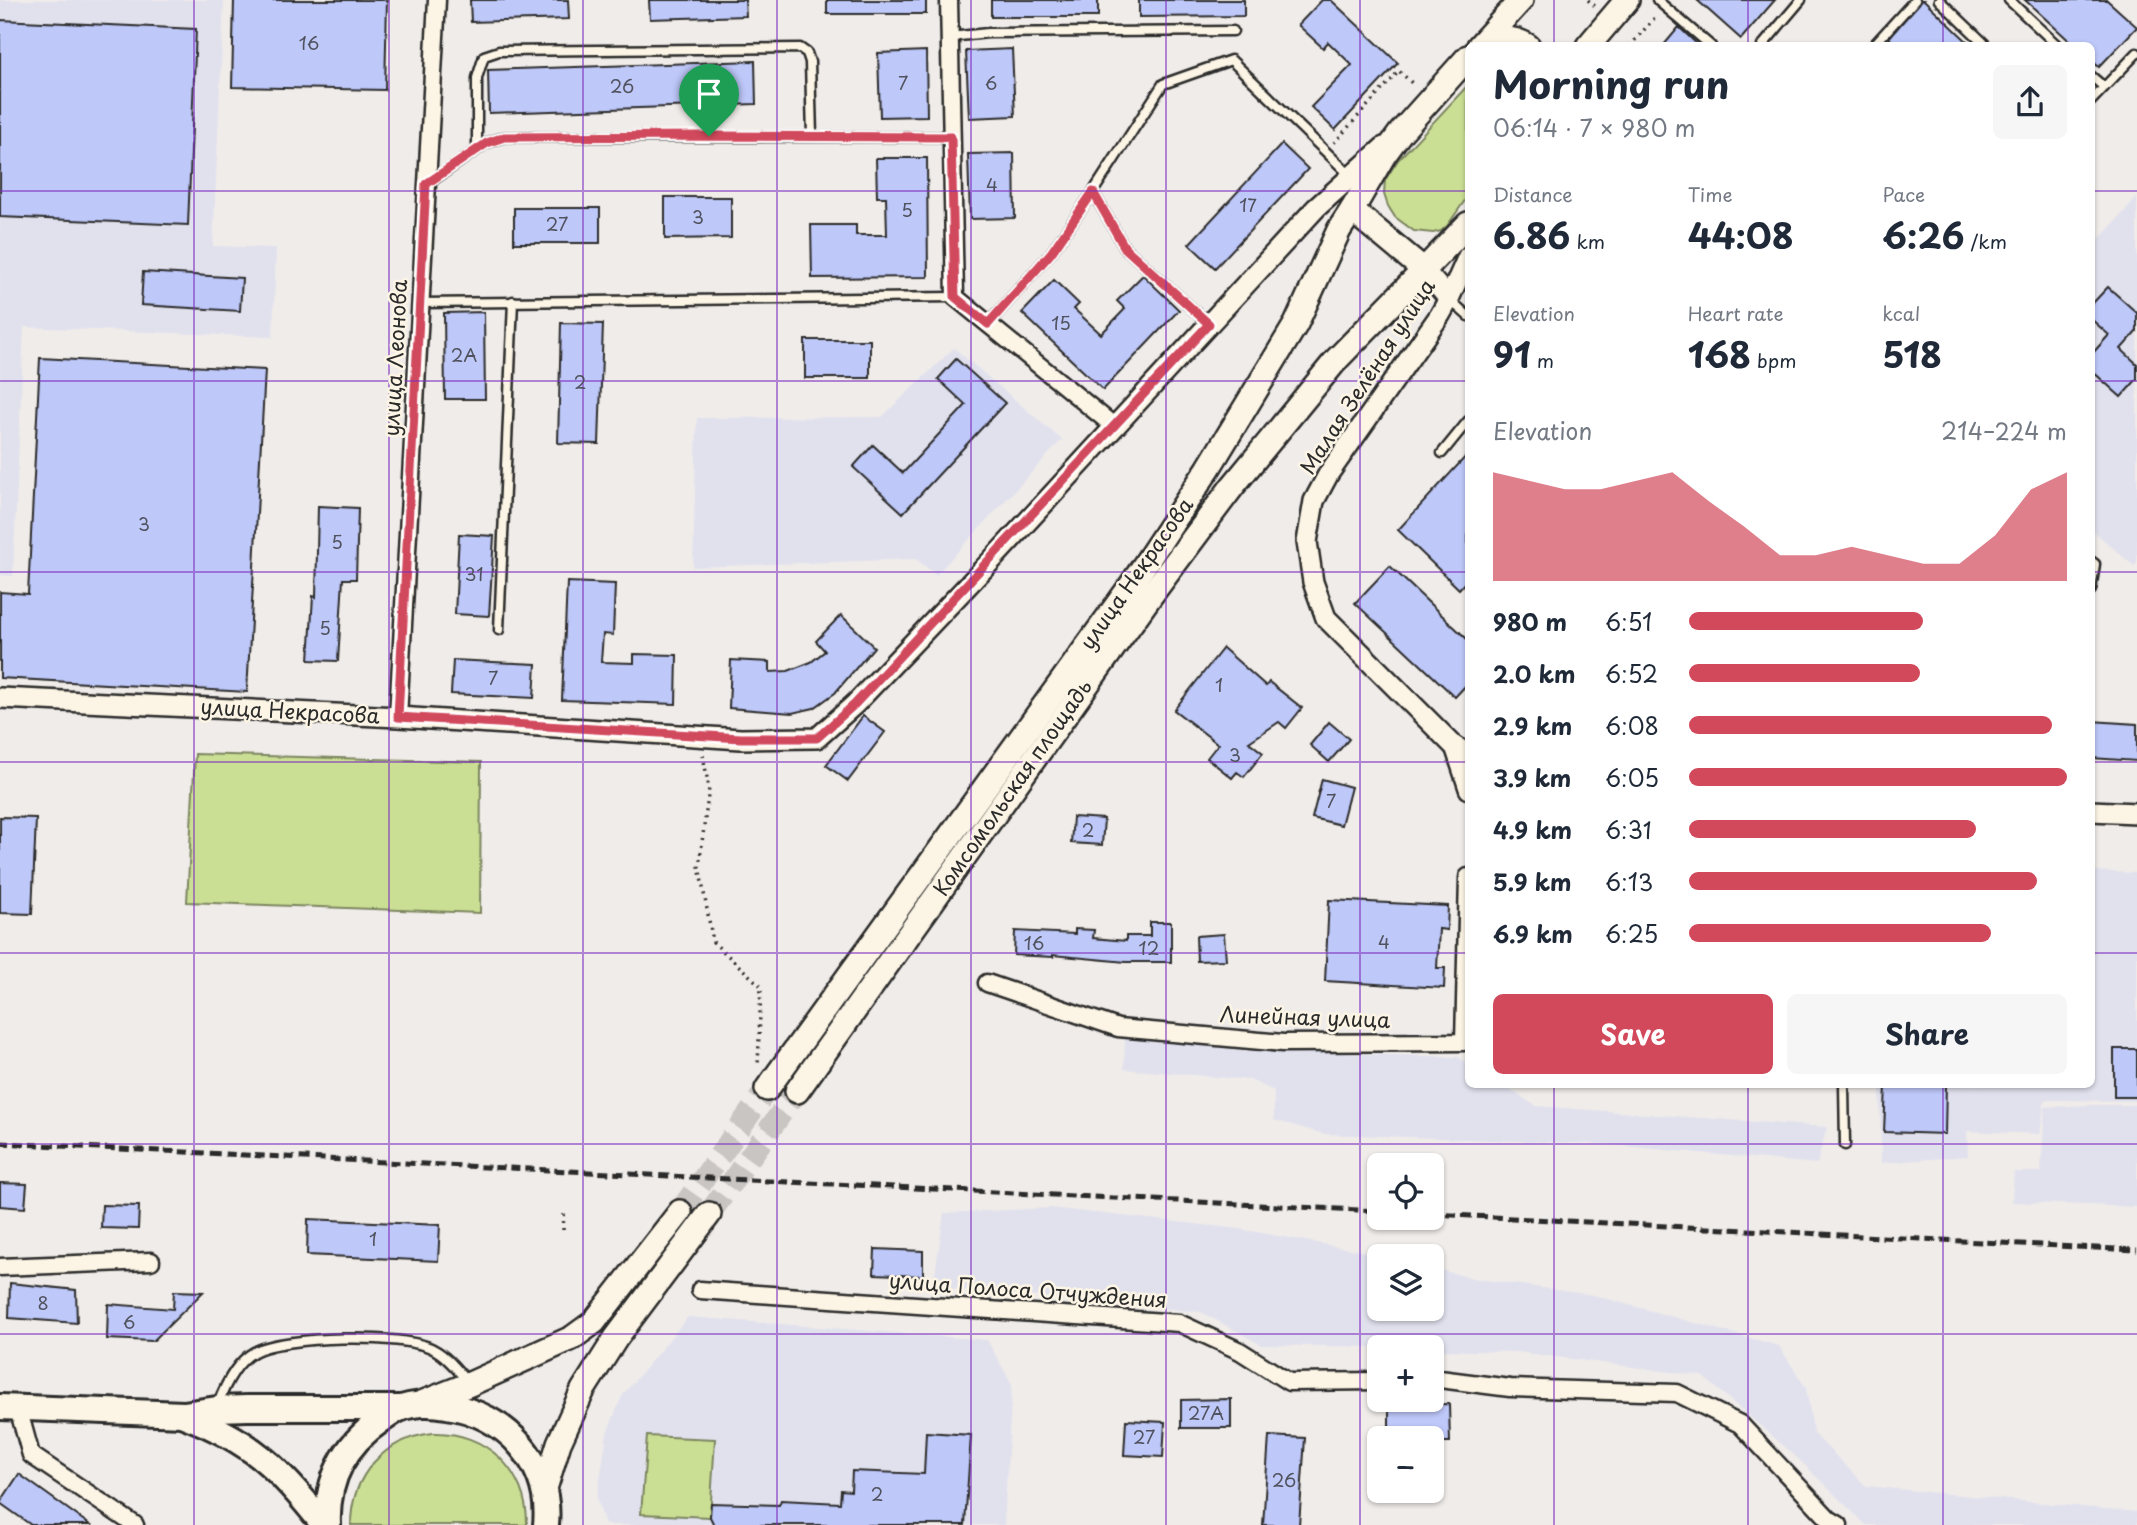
<!DOCTYPE html>
<meta charset="utf-8">
<style>
:root{--surface:#fff;--page:#f6f6f7;--text:#1f2937;--muted:#747a83;--accent:#d1495b}
body{margin:0;font-family:"Playpen Sans",sans-serif;background:var(--page);color:var(--text);height:100vh;display:flex;flex-direction:column;font-size:26px;white-space:nowrap}
*{box-sizing:border-box;margin:0}
p{font-size:23px;color:var(--muted)}
.icon{flex:none;width:38px;height:38px;fill:none;stroke:currentColor;stroke-width:2;stroke-linecap:round;stroke-linejoin:round}
.map{position:relative;flex:1;overflow:hidden}
.details{position:absolute;left:1465px;top:42px;width:630px;height:1046px;display:flex;flex-direction:column;background:var(--surface);border-radius:10px;box-shadow:0 2px 5px #0004}
.details>*{flex:none}
.tools{position:absolute;left:1367px;top:1153px;display:grid;gap:14px}
.tools a{display:grid;place-items:center;width:77px;height:77px;border-radius:10px;background:var(--surface);box-shadow:0 2px 5px #0004;font-size:35px}
.pin{position:absolute;display:grid;place-items:center;width:60px;height:60px;color:#fff;margin:-72px -30px;border-radius:50% 50% 50% 0;rotate:-45deg;box-shadow:0 0 7px #0007}
.pin .icon{rotate:45deg}
.round{display:grid;place-items:center;flex:none;width:74px;height:74px;border-radius:10px;background:var(--page)}
.headline{display:flex;align-items:center;justify-content:space-between;height:119px;padding:0 28px}
h1{font-size:38px;font-weight:700;line-height:52px}
.figures{display:grid;grid-template-columns:repeat(3,1fr);gap:10px;height:119px;padding:7px 28px}
.figures div{display:grid;align-content:center}
.figures b{font-size:35px;font-weight:700}
.figures small{font-size:19px;font-weight:400}
.figures p{font-size:19px}
.chart{height:196px;padding:14px 28px}
.chart p{display:flex;justify-content:space-between}
.chart svg{width:100%;height:126px;margin-top:7px;fill:var(--accent);opacity:.7}
.button{display:flex;gap:14px;margin-top:auto;padding:14px 28px}
.button a{flex:1;height:80px;border-radius:10px;background:var(--accent);color:#fff;font-size:28px;font-weight:700;line-height:80px;text-align:center}
.button a+a{background:var(--page);color:var(--text)}
ul{padding:0 28px;list-style:none;font-size:23px}
li{display:grid;grid-template-columns:112px 84px 1fr;align-items:center;height:52px}
li i{height:18px;border-radius:9px;background:var(--accent)}
.map>svg:first-child{display:block}
</style>
<div class="map">
<svg width="2137" height="1525" viewBox="0 0 2137 1525">
<rect width="100%" height="100%" fill="#f0ece9"/>
<filter id="ink" filterUnits="userSpaceOnUse"><feTurbulence type="fractalNoise" baseFrequency=".0143" numOctaves="2"/><feDisplacementMap in="SourceGraphic" scale="14" xChannelSelector="R" yChannelSelector="G"/><feConvolveMatrix kernelMatrix="1 2 1 2 8 2 1 2 1" color-interpolation-filters="sRGB"/></filter>
<g filter="url(#ink)">
<!-- built -->
<g fill="#e1e1ee">
<path d="M 0,0 L 224,0 L 213,246 L 276,248 L 273,337 L 24,327 L 13,576 L 0,575 Z"/>
<path d="M 2137,198 L 2137,563 L 2134,566 L 2091,529 L 2091,248 Z"/>
<path d="M 954,348 L 1062,440 L 936,575 L 916,559 L 693,567 L 697,418 L 882,417 Z"/>
<path d="M 2091,871 L 2137,873 L 2137,1101 L 2045,1100 L 2040,1134 L 1967,1131 L 1968,1156 L 1881,1163 L 1880,1085 L 2091,1085 Z"/>
<path d="M 1125,1038 L 1242,1050 L 1458,1057 L 1468,1064 L 1468,1085 L 1502,1085 L 1536,1106 L 1827,1127 L 1817,1164 L 1600,1144 L 1324,1134 L 1274,1120 L 1274,1091 L 1250,1080 L 1124,1069 Z"/>
<path d="M 2090,1105 L 2137,1105 L 2137,1207 L 2012,1202 L 2014,1172 L 2041,1172 L 2045,1107 Z"/>
<path d="M 1050,1208 L 1240,1229 L 1388,1256 L 1379,1256 L 1379,1309 L 1432,1309 L 1432,1268 L 1477,1279 L 1593,1295 L 1779,1346 L 1806,1388 L 1814,1434 L 1866,1486 L 2137,1512 L 2137,1525 L 1866,1525 L 1791,1452 L 1702,1376 L 1518,1352 L 1432,1350 L 1432,1348 L 1262,1345 L 1201,1312 L 933,1287 L 944,1213 Z"/>
<path d="M 688,1317 L 987,1340 L 1012,1384 L 1004,1525 L 605,1525 L 597,1499 L 607,1433 L 622,1396 Z"/>
</g>
<!-- green -->
<g fill="#cbdf94" stroke="#7b8560" stroke-width="2">
<path d="M 1468,85 L 1468,196 L 1447,226 L 1441,231 L 1433,233 L 1414,231 L 1395,217 L 1388,206 L 1384,194 L 1385,180 L 1398,160 Z"/>
<path d="M 195,754 L 481,762 L 480,913 L 187,902 Z"/>
<path d="M 433,1433 C 486,1431 528,1472 527,1525 L 351,1525 C 351,1475 384,1439 433,1433 Z"/>
<path d="M 647,1436 L 715,1439 L 710,1517 L 641,1514 Z"/>
</g>
<!-- building -->
<g fill="#bec8f9" stroke="#2b2b2b" stroke-width="2">
<path d="M 234,0 L 387,0 L 385,90 L 232,87 Z"/>
<path d="M 470,0 L 568,0 L 569,19 L 471,22 Z"/>
<path d="M 649,0 L 745,0 L 746,16 L 650,19 Z"/>
<rect x="827" y="0" width="99" height="14"/>
<rect x="991" y="0" width="107" height="17"/>
<path d="M 1139,0 L 1244,0 L 1244,16 L 1139,17 Z"/>
<path d="M 1322,0 L 1331,0 L 1398,63 L 1335,130 L 1311,107 L 1352,65 L 1328,42 L 1323,48 L 1298,25 Z"/>
<path d="M 1697,0 L 1775,0 L 1741,39 Z"/>
<path d="M 1921,0 L 1924,0 L 1972,46 L 1897,46 L 1889,38 Z"/>
<path d="M 2025,0 L 2107,0 L 2137,27 L 2099,67 L 2091,60 L 2091,46 L 2075,46 Z"/>
<path d="M 0,20 L 196,29 L 188,225 L 0,217 Z"/>
<path d="M 1679,27 L 1681,29 L 1699,46 L 1663,46 Z"/>
<path d="M 1012,49 L 1015,116 L 969,118 L 966,51 Z"/>
<path d="M 926,51 L 927,116 L 880,117 L 878,53 Z"/>
<path d="M 755,61 L 756,104 L 489,113 L 488,70 Z"/>
<path d="M 1282,144 L 1308,169 L 1215,268 L 1189,244 Z"/>
<path d="M 1014,153 L 1015,218 L 970,219 L 968,154 Z"/>
<path d="M 876,158 L 927,158 L 928,277 L 812,278 L 811,225 L 856,225 L 856,235 L 887,235 L 886,197 L 877,197 Z"/>
<path d="M 665,197 L 731,197 L 731,238 L 665,239 Z"/>
<rect x="514" y="208" width="86" height="35"/>
<path d="M 143,272 L 242,278 L 240,311 L 141,305 Z"/>
<path d="M 1143,275 L 1179,310 L 1103,390 L 1022,313 L 1054,280 L 1079,304 L 1074,309 L 1101,334 L 1125,309 L 1117,301 Z"/>
<path d="M 2108,287 L 2137,313 L 2137,331 L 2121,349 L 2137,364 L 2137,379 L 2121,397 L 2091,370 L 2091,355 L 2109,335 L 2091,319 L 2091,305 Z"/>
<path d="M 484,312 L 485,399 L 445,399 L 444,313 Z"/>
<path d="M 561,323 L 603,324 L 599,444 L 558,443 Z"/>
<rect x="805" y="340" width="65" height="38"/>
<path d="M 40,358 L 265,370 L 247,692 L 0,678 L 0,592 L 28,594 Z"/>
<path d="M 956,359 L 1005,403 L 903,513 L 853,467 L 873,445 L 903,473 L 966,405 L 938,379 Z"/>
<path d="M 1468,454 L 1468,579 L 1459,589 L 1398,530 Z"/>
<path d="M 318,506 L 358,508 L 356,579 L 343,579 L 338,661 L 309,660 L 313,596 L 316,597 Z"/>
<path d="M 459,534 L 494,536 L 489,616 L 455,614 Z"/>
<path d="M 1390,566 L 1468,640 L 1468,683 L 1455,697 L 1355,603 Z"/>
<path d="M 567,582 L 615,584 L 613,635 L 603,634 L 601,662 L 634,663 L 634,654 L 677,655 L 676,704 L 562,700 Z"/>
<path d="M 841,615 L 874,647 L 835,693 L 814,708 L 792,713 L 729,708 L 731,660 L 770,662 L 770,672 L 788,671 L 811,662 L 825,651 L 816,641 Z"/>
<path d="M 1223,648 L 1266,686 L 1269,682 L 1302,708 L 1286,728 L 1279,722 L 1249,742 L 1263,753 L 1244,777 L 1237,772 L 1232,778 L 1207,758 L 1218,744 L 1174,710 Z"/>
<path d="M 453,660 L 536,664 L 534,698 L 451,694 Z"/>
<path d="M 863,716 L 885,732 L 848,781 L 826,765 Z"/>
<path d="M 2091,721 L 2137,724 L 2137,761 L 2091,758 Z"/>
<path d="M 1329,722 L 1349,739 L 1329,762 L 1310,745 Z"/>
<path d="M 1322,779 L 1351,787 L 1341,825 L 1312,818 Z"/>
<path d="M 0,817 L 36,818 L 32,914 L 0,913 Z"/>
<path d="M 1073,817 L 1104,819 L 1102,845 L 1071,843 Z"/>
<path d="M 1329,900 L 1448,906 L 1447,930 L 1439,929 L 1437,968 L 1445,968 L 1444,988 L 1325,981 Z"/>
<path d="M 1150,922 L 1171,922 L 1171,962 L 1126,962 L 1053,955 L 1053,957 L 1014,955 L 1015,931 L 1075,934 L 1075,929 L 1094,930 L 1093,938 L 1126,941 L 1126,936 L 1150,936 Z"/>
<path d="M 1224,934 L 1226,960 L 1197,961 L 1196,936 Z"/>
<rect x="2114" y="1049" width="23" height="48"/>
<path d="M 1886,1085 L 1946,1085 L 1945,1134 L 1884,1132 Z"/>
<path d="M 0,1183 L 27,1184 L 25,1208 L 0,1206 Z"/>
<path d="M 102,1205 L 139,1206 L 138,1229 L 101,1228 Z"/>
<path d="M 308,1219 L 440,1225 L 438,1261 L 307,1255 Z"/>
<path d="M 875,1249 L 923,1251 L 923,1276 L 874,1274 Z"/>
<path d="M 10,1283 L 76,1290 L 77,1323 L 9,1318 Z"/>
<path d="M 174,1291 L 203,1292 L 153,1341 L 107,1339 L 108,1304 L 173,1309 Z"/>
<path d="M 1231,1399 L 1231,1428 L 1181,1428 L 1181,1400 Z"/>
<path d="M 1449,1404 L 1450,1442 L 1432,1442 L 1432,1438 L 1389,1438 L 1389,1405 Z"/>
<path d="M 1126,1420 L 1165,1422 L 1163,1457 L 1124,1455 Z"/>
<path d="M 926,1432 L 971,1435 L 965,1525 L 714,1525 L 710,1517 L 711,1503 L 779,1505 L 781,1500 L 840,1503 L 841,1490 L 851,1491 L 852,1471 L 924,1474 Z"/>
<path d="M 1269,1436 L 1305,1438 L 1299,1525 L 1263,1525 Z"/>
<path d="M 19,1474 L 90,1525 L 31,1525 L 0,1503 Z"/>
</g>
<g fill="none" stroke-linecap="round" stroke-linejoin="round">
<!-- secondary-tunnel -->
<g stroke="#c9c5c3" stroke-width="23" stroke-dasharray="23 11" stroke-linecap="butt">
<path d="M 680,1212 L 767,1089"/>
<path d="M 709,1214 L 797,1091"/>
</g>
<!-- service casing -->
<g stroke="#2b2b2b" stroke-width="13">
<g id="service">
<path d="M 1657,0 L 1711,46"/>
<path d="M 1939,0 L 1987,46"/>
<path d="M 2009,0 L 2058,46"/>
<path d="M 950,37 L 988,33 L 1233,31"/>
<path d="M 1762,46 L 1801,0"/>
<path d="M 1873,46 L 1915,0"/>
<path d="M 2091,76 L 2104,87"/>
<path d="M 2091,101 L 2137,53"/>
<path d="M 477,150 L 477,78 L 484,56 L 499,51 L 800,48 L 807,53 L 810,62 L 812,136"/>
<path d="M 429,183 L 487,143 L 504,137 L 951,137"/>
<path d="M 1093,192 L 1163,84 L 1231,60 L 1351,176"/>
<path d="M 1449,299 L 1468,316"/>
<path d="M 419,303 L 955,297"/>
<path d="M 988,324 L 1051,253 L 1093,192 L 1125,248 L 1209,324"/>
<path d="M 1442,453 L 1468,421"/>
<path d="M 2091,561 L 2095,564 L 2091,590"/>
<path d="M 499,630 L 513,301"/>
<path d="M 1844,1085 L 1845,1145"/>
<path d="M 218,1404 C 225,1385 236,1362 254,1352 C 282,1336 404,1333 433,1349 C 447,1356 458,1371 468,1382"/>
</g>
</g>
<!-- minor casing -->
<g stroke="#2b2b2b" stroke-width="21">
<g id="minor">
<path d="M 949,0 L 955,297 L 1115,427"/>
<path d="M 398,717 L 437,0"/>
<path d="M 1453,745 L 1468,790"/>
<path d="M 987,983 L 1118,1028 L 1283,1043 L 1464,1042 L 1468,877"/>
<path d="M 0,1267 L 151,1261"/>
<path d="M 700,1290 L 1179,1323 L 1240,1351 L 1289,1382 L 1379,1381"/>
<path d="M 1432,1378 L 1510,1388 L 1677,1393 L 1740,1424 L 1829,1519 L 1839,1525"/>
<path d="M 18,1408 L 31,1455 L 135,1525"/>
</g>
</g>
<!-- tertiary casing -->
<g stroke="#2b2b2b" stroke-width="24">
<g id="tertiary">
<path d="M 1468,256 L 1449,299 L 1440,315 L 1329,473 L 1314,501 L 1307,542 L 1313,582 L 1326,618 L 1453,745 L 1468,754"/>
<path d="M 1424,270 L 1449,299"/>
<path d="M 0,698 L 398,717 L 741,739 L 817,738 L 855,704 L 991,561 L 1316,208 L 1384,147"/>
<path d="M 2091,811 L 2137,813"/>
</g>
</g>
<!-- secondary casing -->
<g stroke="#2b2b2b" stroke-width="28">
<g id="secondary">
<path d="M 1479,46 L 1521,0"/>
<path d="M 1482,46 C 1498,38 1512,36 1528,46"/>
<path d="M 1588,46 L 1627,0"/>
<path d="M 1468,57 L 1401,132 L 1384,155 L 1352,210 L 1424,270 L 1468,224"/>
<path d="M 767,1089 L 1130,587 L 1208,469 L 1296,324 L 1339,230 L 1352,210"/>
<path d="M 797,1091 L 1151,595 L 1232,487 L 1337,359 L 1424,270"/>
<path d="M 419,1404 L 470,1384 L 572,1338 L 594,1322 L 680,1212"/>
<path d="M 544,1492 L 559,1443 L 583,1390 L 616,1338 L 709,1214"/>
</g>
</g>
<!-- primary casing -->
<g stroke="#2b2b2b" stroke-width="30">
<g id="primary">
<path d="M 0,1407 L 184,1414 L 217,1409 L 247,1408 L 399,1408"/>
<path d="M 184,1415 C 252,1441 280,1469 324,1525"/>
<path d="M 328,1525 C 326,1481 344,1445 381,1420 C 387,1417 393,1411 399,1409 C 413,1403 432,1403 447,1406 C 506,1414 552,1464 546,1525"/>
</g>
</g>
<!-- path -->
<g stroke="#2b2b2b" stroke-width="3.5" stroke-dasharray="2 5" stroke-linecap="butt">
<path d="M 1588,0 L 1597,8"/>
<path d="M 1630,46 L 1657,15"/>
<path d="M 1334,143 L 1399,71 L 1414,85"/>
<path d="M 703,755 L 709,788 L 699,866 L 713,942 L 761,986 L 758,1067"/>
<path d="M 563,1230 L 564,1214"/>
</g>
<!-- service -->
<use href="#service" stroke="#fcf5e5" stroke-width="8"/>
<!-- minor -->
<use href="#minor" stroke="#fcf5e5" stroke-width="16"/>
<!-- tertiary -->
<use href="#tertiary" stroke="#fcf5e5" stroke-width="19"/>
<!-- secondary -->
<use href="#secondary" stroke="#fcf5e5" stroke-width="23"/>
<!-- primary -->
<use href="#primary" stroke="#fcf5e5" stroke-width="24"/>
<!-- rail -->
<g stroke="#2b2b2b" stroke-width="5" stroke-dasharray="10 5" stroke-linecap="butt">
<path d="M 0,1143 L 1379,1211"/>
<path d="M 1432,1214 L 2137,1250"/>
</g>
</g>
</g>
<g fill="none" stroke-linecap="round" stroke-linejoin="round" filter="url(#ink)">
<!-- route casing -->
<g stroke="#fff" stroke-width="14">
<path id="route" d="M 709,136 L 951,137 L 955,297 L 988,324 L 1051,253 L 1093,192 L 1125,248 L 1209,324 L 855,704 L 817,738 L 741,738 L 398,717 L 426,184 L 487,143 L 504,137 Z"/>
</g>
<!-- route -->
<use href="#route" stroke="#d1495b" stroke-width="9"/>
</g>
<!-- grid -->
<path fill="none" stroke="#7b2cbf" stroke-width="2" stroke-opacity="0.55" d="M 194,0 L 194,1525M 389,0 L 389,1525M 583,0 L 583,1525M 777,0 L 777,1525M 971,0 L 971,1525M 1166,0 L 1166,1525M 1360,0 L 1360,1525M 1554,0 L 1554,46M 1748,0 L 1748,46M 1943,0 L 1943,46M 0,191 L 1468,191M 2091,191 L 2137,191M 0,381 L 1468,381M 2091,381 L 2137,381M 0,572 L 1468,572M 2091,572 L 2137,572M 0,762 L 1468,762M 2091,762 L 2137,762M 0,953 L 1468,953M 2091,953 L 2137,953M 1554,1085 L 1554,1525M 1748,1085 L 1748,1525M 1943,1085 L 1943,1525M 0,1144 L 2137,1144M 0,1334 L 2137,1334"/>
<g text-anchor="middle" stroke-width="5" stroke-linejoin="round" paint-order="stroke">
<!-- number labels -->
<g font-size="18" fill="#50525e">
<text x="309" y="50">16</text>
<text x="903" y="90">7</text>
<text x="991" y="90">6</text>
<text x="622" y="93">26</text>
<text x="992" y="192">4</text>
<text x="1248" y="212">17</text>
<text x="907" y="217">5</text>
<text x="698" y="224">3</text>
<text x="557" y="231">27</text>
<text x="1061" y="330">15</text>
<text x="464" y="362">2А</text>
<text x="580" y="389">2</text>
<text x="144" y="531">3</text>
<text x="337" y="549">5</text>
<text x="474" y="581">31</text>
<text x="325" y="635">5</text>
<text x="493" y="685">7</text>
<text x="1219" y="692">1</text>
<text x="1235" y="762">3</text>
<text x="1331" y="808">7</text>
<text x="1088" y="837">2</text>
<text x="1384" y="949">4</text>
<text x="1034" y="950">16</text>
<text x="1149" y="955">12</text>
<text x="373" y="1246">1</text>
<text x="43" y="1310">8</text>
<text x="129" y="1329">6</text>
<text x="1206" y="1420">27А</text>
<text x="1144" y="1444">27</text>
<text x="1284" y="1487">26</text>
<text x="877" y="1501">2</text>
</g>
<!-- street labels -->
<g font-size="21" fill="#2b2b2b" stroke="#fcf5e5">
<text transform="translate(396 358) rotate(-87)" y="7">улица Леонова</text>
<text transform="translate(1368 377) rotate(-57)" y="7">Малая Зелёная улица</text>
<text transform="translate(1137 574) rotate(-55)" y="7">улица Некрасова</text>
<text transform="translate(290 712) rotate(3)" y="7">улица Некрасова</text>
<text transform="translate(1013 788) rotate(-55)" y="7">Комсомольская площадь</text>
<text transform="translate(1305 1018) rotate(2)" y="7">Линейная улица</text>
<text transform="translate(1028 1291) rotate(4)" y="7">улица Полоса Отчуждения</text>
</g>
</g>
</svg>
<div class="tools">
<a><svg class="icon" aria-label="locate" viewBox="0 0 24 24"><circle cx="12" cy="12" r="6"/><path d="M12 2v4M12 18v4M2 12h4M18 12h4"/></svg></a>
<a><svg class="icon" aria-label="layers" viewBox="0 0 24 24"><path d="M12 4l9 5-9 5-9-5zM3 14l9 5 9-5"/></svg></a>
<a>+</a>
<a>−</a>
</div>
<div class="pin" style="left:709px;top:136px;background:#1e9e55"><svg class="icon" aria-label="arrive" viewBox="0 0 24 24"><path d="M6 21V4h12l-3 4 3 4H6"/></svg></div>
<section class="details">
<div class="headline"><div><h1>Morning run</h1><p>06:14 · 7 × 980 m</p></div><a class="round"><svg class="icon" aria-label="share" viewBox="0 0 24 24"><path d="M12 15V3M7 8l5-5 5 5M5 13v7h14v-7"/></svg></a></div>
<div class="figures">
<div><p>Distance</p><b>6.86<small> km</small></b></div>
<div><p>Time</p><b>44:08</b></div>
<div><p>Pace</p><b>6:26<small> /km</small></b></div>
</div>
<div class="figures">
<div><p>Elevation</p><b>91<small> m</small></b></div>
<div><p>Heart rate</p><b>168<small> bpm</small></b></div>
<div><p>kcal</p><b>518</b></div>
</div>
<div class="chart"><p><span>Elevation</span>214–224 m</p>
<svg viewBox="0 0 160 44" preserveAspectRatio="none"><path d="M0 44V6L10 9L20 12L30 12L40 9L50 6L60 16L70 25L80 35L90 35L100 32L110 35L120 38L130 38L140 28L150 12L160 6V44z"/></svg>
</div>
<ul>
<li><b>980 m</b>6:51<i style="width:62%"></i></li>
<li><b>2.0 km</b>6:52<i style="width:61%"></i></li>
<li><b>2.9 km</b>6:08<i style="width:96%"></i></li>
<li><b>3.9 km</b>6:05<i style="width:100%"></i></li>
<li><b>4.9 km</b>6:31<i style="width:76%"></i></li>
<li><b>5.9 km</b>6:13<i style="width:92%"></i></li>
<li><b>6.9 km</b>6:25<i style="width:80%"></i></li>
</ul>
<div class="button"><a>Save</a><a>Share</a></div>
</section>
</div>
